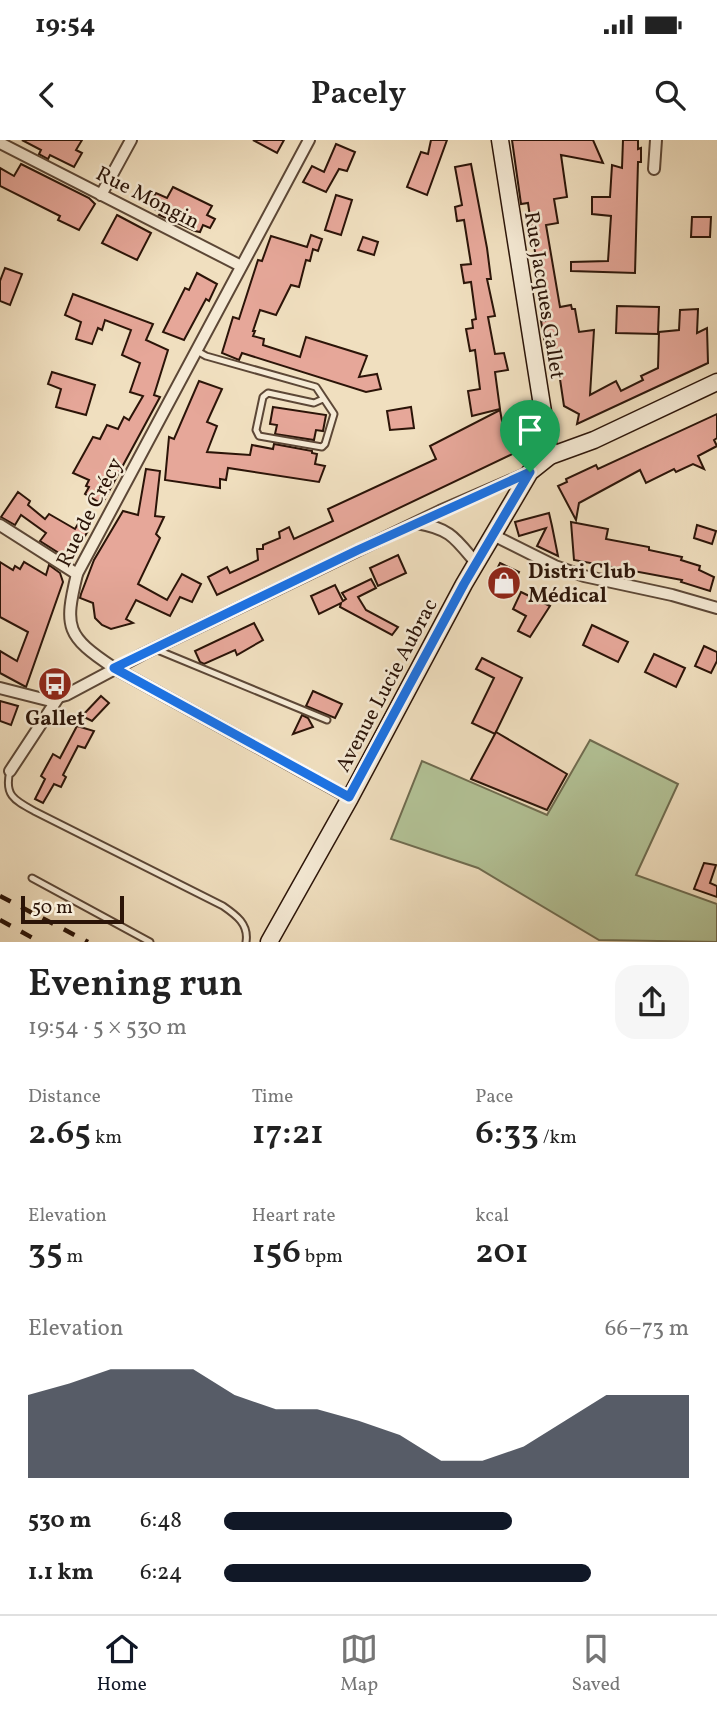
<!DOCTYPE html>
<meta charset="utf-8">
<style>
:root{--surface:#fff;--page:#f6f6f6;--text:#222;--muted:#767676;--line:#e0e0e0;--accent:#111827}
body{margin:0;font-family:Vollkorn,serif;background:var(--page);color:var(--text);height:100vh;display:flex;flex-direction:column;font-size:26px;white-space:nowrap}
*{box-sizing:border-box;margin:0}
p{font-size:23px;color:var(--muted)}
.icon{flex:none;width:38px;height:38px;fill:none;stroke:currentColor;stroke-width:2;stroke-linecap:round;stroke-linejoin:round}
.map{position:relative;height:802px;overflow:hidden}
.side{display:flex;flex-direction:column;background:var(--surface);flex:1}
.side>*{flex:none}
.scale{position:absolute;left:21px;bottom:18px;width:103px;box-sizing:border-box;padding-left:7px;border:4px solid #2b1408;border-top:0;font-size:19px;line-height:24px;white-space:nowrap;color:#2b1408;-webkit-text-stroke:5px #f5ead5;paint-order:stroke}
.pin{position:absolute;display:grid;place-items:center;width:60px;height:60px;color:#fff;margin:-72px -30px;border-radius:50% 50% 50% 0;rotate:-45deg;box-shadow:0 0 7px #0007}
.pin .icon{rotate:45deg}
.round{display:grid;place-items:center;flex:none;width:74px;height:74px;border-radius:21px;background:var(--page)}
.head{display:flex;align-items:center;justify-content:space-between;height:119px;padding:0 28px}
h1{font-size:38px;font-weight:600;line-height:52px}
.figures{display:grid;grid-template-columns:repeat(3,1fr);gap:10px;height:119px;padding:7px 28px}
.figures div{display:grid;align-content:center}
.figures b{font-size:35px;font-weight:600}
.figures small{font-size:19px;font-weight:400}
.figures p{font-size:19px}
.chart{height:196px;padding:14px 28px}
.chart p{display:flex;justify-content:space-between}
.chart svg{width:100%;height:126px;margin-top:7px;fill:var(--accent);opacity:.7}
ul{padding:0 28px;list-style:none;font-size:23px}
li{display:grid;grid-template-columns:112px 84px 1fr;align-items:center;height:52px}
li i{height:18px;border-radius:9px;background:var(--accent)}
.status{display:flex;justify-content:space-between;align-items:center;height:49px;padding:0 35px;background:var(--surface);direction:ltr}
.status svg{height:19px;fill:currentColor}
header{display:flex;justify-content:space-between;align-items:center;height:91px;padding:0 28px;background:var(--surface);font-size:32px;font-weight:600}
.menu{display:flex;justify-content:space-around;align-items:center;height:98px;border-top:2px solid var(--line);background:var(--surface);font-size:19px;color:var(--muted)}
.menu a{display:grid;justify-items:center;gap:4px}
.menu .on{color:var(--accent)}
.map>svg:first-child{display:block}
</style>
<div class="status"><b>19:54</b><svg viewBox="0 0 49 12"><path d="M0 12V9h3v3zM5 12V6h3v6zM10 12V3h3v9zM15 12V0h3v12zM26 1h20v11H26zM47 4h2v5h-2z"/></svg></div>
<header><svg class="icon" aria-label="back" viewBox="0 0 24 24"><path d="M15 5l-7 7 7 7"/></svg>Pacely<svg class="icon" aria-label="search" viewBox="0 0 24 24"><circle cx="10" cy="10" r="6"/><path d="M15 15l6 6"/></svg></header>
<div class="map">
<svg width="717" height="802" viewBox="0 0 717 802">
<rect width="100%" height="100%" fill="#f0dfbf"/>
<filter id="stains"><feTurbulence type="fractalNoise" baseFrequency=".00286" numOctaves="4"/><feColorMatrix values="0 0 0 0 .2 0 0 0 0 .09 0 0 0 0 .02 0 0 0 .5 -.17"/></filter>
<radialGradient id="worn" r=".72"><stop offset=".6" stop-color="#630" stop-opacity="0"/><stop offset="1" stop-color="#630" stop-opacity=".3"/></radialGradient>
<!-- green -->
<path fill="#b3c397" stroke="#6f6c50" stroke-width="2" d="M 590,600 L 678,644 L 636,735 L 717,764 L 717,802 L 599,800 L 478,728 L 391,699 L 422,621 L 547,675 Z"/>
<!-- building -->
<g fill="#e6a799" stroke="#2b1408" stroke-width="2">
<path d="M 22,0 L 82,0 L 76,10 L 82,13 L 74,27 L 50,15 L 48,19 L 39,14 L 41,10 Z"/>
<path d="M 253,0 L 284,0 L 277,13 Z"/>
<path d="M 431,0 L 447,0 L 427,55 L 407,47 L 421,12 L 428,14 Z"/>
<path d="M 512,0 L 593,0 L 603,23 L 561,15 L 567,57 L 554,59 L 558,83 L 546,85 L 560,167 L 571,165 L 572,169 L 575,169 L 579,192 L 594,190 L 590,255 L 616,241 L 621,251 L 643,240 L 641,236 L 658,228 L 659,192 L 679,190 L 680,170 L 698,169 L 697,193 L 707,188 L 708,223 L 577,284 L 579,274 L 564,266 L 557,219 L 548,221 L 541,181 L 545,181 L 528,63 L 521,64 Z"/>
<path d="M 623,0 L 638,0 L 638,9 L 641,8 L 641,22 L 638,22 L 635,133 L 571,131 L 571,122 L 608,121 L 611,76 L 592,74 L 592,57 L 610,57 L 612,25 L 622,28 Z"/>
<path d="M 336,4 L 355,12 L 347,31 L 339,29 L 326,52 L 303,42 L 312,26 L 324,32 Z"/>
<path d="M 21,24 L 89,58 L 95,64 L 79,90 L 58,80 L 60,76 L 0,46 L 0,28 L 14,36 Z"/>
<path d="M 471,24 L 487,108 L 491,139 L 487,139 L 495,176 L 488,177 L 495,214 L 504,213 L 508,230 L 495,232 L 500,269 L 472,276 L 468,251 L 480,249 L 475,210 L 470,211 L 466,189 L 473,188 L 472,180 L 476,179 L 471,142 L 464,143 L 461,125 L 471,124 L 464,80 L 457,81 L 455,67 L 462,65 L 455,27 Z"/>
<path d="M 173,47 L 212,66 L 207,75 L 215,79 L 210,88 L 203,85 L 200,92 L 195,91 L 159,75 L 161,73 L 149,66 L 156,53 L 167,58 Z"/>
<path d="M 336,55 L 352,60 L 341,95 L 325,90 Z"/>
<path d="M 117,75 L 151,93 L 137,120 L 102,103 Z"/>
<path d="M 692,77 L 711,77 L 710,97 L 691,97 Z"/>
<path d="M 311,95 L 322,99 L 318,111 L 313,109 L 310,121 L 306,120 L 299,147 L 291,145 L 276,175 L 260,170 L 253,191 L 255,191 L 253,196 L 264,199 L 263,205 L 300,217 L 306,197 L 367,216 L 359,237 L 377,234 L 381,249 L 366,252 L 242,213 L 239,220 L 222,213 L 233,177 L 239,179 L 258,120 L 262,121 L 271,96 L 307,107 Z"/>
<path d="M 363,97 L 378,102 L 374,115 L 358,110 Z"/>
<path d="M 5,128 L 22,134 L 10,165 L 0,161 L 0,141 Z"/>
<path d="M 197,133 L 217,144 L 209,161 L 206,159 L 184,200 L 163,192 L 185,148 L 189,150 Z"/>
<path d="M 73,154 L 153,184 L 146,200 L 168,210 L 154,255 L 160,257 L 102,364 L 85,354 L 89,347 L 86,346 L 89,340 L 73,333 L 93,297 L 100,299 L 107,285 L 118,289 L 124,277 L 129,280 L 143,256 L 130,252 L 140,223 L 122,215 L 131,190 L 105,180 L 102,190 L 98,188 L 92,204 L 76,199 L 81,182 L 65,175 Z"/>
<path d="M 617,166 L 659,167 L 658,194 L 616,193 Z"/>
<path d="M 52,232 L 95,245 L 86,275 L 56,267 L 61,249 L 48,244 Z"/>
<path d="M 199,241 L 222,249 L 207,282 L 217,286 L 207,312 L 250,315 L 252,305 L 273,309 L 274,304 L 312,311 L 312,313 L 317,314 L 315,324 L 325,326 L 319,342 L 228,328 L 226,340 L 220,339 L 220,348 L 165,340 L 169,297 L 174,299 Z"/>
<path d="M 273,267 L 326,275 L 323,291 L 316,290 L 314,300 L 275,294 L 277,285 L 270,284 Z"/>
<path d="M 411,267 L 414,288 L 390,290 L 387,271 Z"/>
<path d="M 500,270 L 502,281 L 515,276 L 529,306 L 217,455 L 208,437 L 227,427 L 230,433 L 258,420 L 257,409 L 263,409 L 263,405 L 280,398 L 279,392 L 289,387 L 294,399 L 333,381 L 328,369 L 436,319 L 430,306 Z"/>
<path d="M 717,274 L 717,298 L 714,300 L 717,306 L 698,316 L 704,329 L 693,324 L 676,332 L 674,329 L 646,343 L 640,330 L 579,363 L 576,380 L 558,346 L 567,342 L 566,339 L 596,325 L 598,329 Z"/>
<path d="M 146,329 L 160,331 L 155,376 L 164,377 L 156,394 L 160,398 L 138,444 L 167,460 L 182,434 L 201,444 L 192,462 L 180,457 L 170,476 L 136,460 L 126,479 L 133,483 L 111,489 L 102,485 L 95,478 L 93,463 L 80,458 L 81,454 L 94,420 L 123,371 L 138,375 Z"/>
<path d="M 18,352 L 30,361 L 28,365 L 45,379 L 49,374 L 75,389 L 78,384 L 88,391 L 70,420 L 40,401 L 46,393 L 21,375 L 15,385 L 1,377 Z"/>
<path d="M 549,373 L 552,386 L 558,416 L 537,406 L 546,388 L 519,396 L 515,382 Z"/>
<path d="M 571,382 L 608,389 L 606,399 L 649,407 L 649,410 L 682,417 L 681,420 L 700,426 L 699,430 L 714,437 L 710,451 L 681,442 L 682,440 L 574,420 Z"/>
<path d="M 697,385 L 716,391 L 712,404 L 694,398 Z"/>
<path d="M 398,415 L 406,433 L 378,446 L 370,428 Z"/>
<path d="M 0,422 L 13,430 L 15,426 L 20,429 L 24,422 L 46,435 L 49,425 L 60,433 L 63,442 L 26,547 L 0,533 L 0,511 L 17,521 L 28,492 L 0,477 Z"/>
<path d="M 500,423 L 519,432 L 508,454 L 489,445 Z"/>
<path d="M 371,439 L 376,448 L 358,457 L 366,470 L 398,487 L 392,495 L 340,467 L 341,463 L 319,474 L 311,456 L 335,445 L 343,461 L 346,459 L 342,453 Z"/>
<path d="M 521,452 L 550,466 L 530,497 L 518,491 L 526,476 L 513,469 Z"/>
<path d="M 254,483 L 263,500 L 237,515 L 235,510 L 204,524 L 200,522 L 195,511 Z"/>
<path d="M 592,485 L 628,502 L 618,522 L 583,505 Z"/>
<path d="M 704,506 L 717,512 L 717,521 L 711,533 L 695,526 Z"/>
<path d="M 654,514 L 685,528 L 676,547 L 645,532 Z"/>
<path d="M 482,518 L 522,538 L 495,594 L 472,583 L 494,538 L 476,529 Z"/>
<path d="M 313,551 L 342,564 L 335,578 L 306,566 Z"/>
<path d="M 101,556 L 109,563 L 92,581 L 82,576 Z"/>
<path d="M 0,561 L 18,566 L 11,585 L 0,581 Z"/>
<path d="M 302,575 L 308,578 L 313,587 L 293,594 Z"/>
<path d="M 77,586 L 94,591 L 85,608 L 78,606 L 63,635 L 66,637 L 61,647 L 54,644 L 43,663 L 35,659 L 45,639 L 41,636 L 53,614 L 60,618 Z"/>
<path d="M 496,592 L 567,634 L 547,670 L 471,639 Z"/>
<path d="M 704,723 L 716,725 L 710,743 L 717,746 L 717,757 L 694,749 Z"/>
</g>
<g fill="none" stroke-linecap="round" stroke-linejoin="round">
<!-- service casing -->
<g stroke="#5c4736" stroke-width="9">
<g id="service">
<path d="M 197,211 L 206,216 L 316,247 L 334,274 L 325,304 L 322,307 L 259,296 L 256,290 L 263,257 L 268,253 L 314,263 L 323,259"/>
<path d="M 155,509 L 327,580"/>
<path d="M 10,631 C 4,655 14,660 34,671 L 223,766 C 236,775 249,784 246,802"/>
<path d="M 32,738 L 150,802"/>
</g>
</g>
<!-- minor casing -->
<g stroke="#5c4736" stroke-width="14">
<g id="minor">
<path d="M 309,0 L 77,434 C 64,488 66,496 114,528 L 350,658"/>
<path d="M 0,3 L 241,126"/>
<path d="M 654,29 L 656,0"/>
<path d="M 101,55 L 131,0"/>
<path d="M 417,383 C 451,389 455,398 476,423"/>
<path d="M 0,385 L 77,434"/>
<path d="M 493,395 L 555,426 L 584,436 L 672,455 L 717,468"/>
<path d="M 0,548 L 47,560 L 66,555 L 143,514 L 440,371 L 530,332"/>
<path d="M 10,631 L 58,558"/>
</g>
</g>
<!-- secondary casing -->
<g stroke="#2b1408" stroke-width="19">
<g id="secondary">
<path d="M 500,0 L 550,316"/>
<path d="M 269,802 L 350,658 L 464,444 L 530,332 L 550,316 L 594,300 L 717,242"/>
</g>
</g>
<!-- service -->
<use href="#service" stroke="#f5ead5" stroke-width="5"/>
<!-- minor -->
<use href="#minor" stroke="#f5ead5" stroke-width="10"/>
<!-- secondary -->
<use href="#secondary" stroke="#f5ead5" stroke-width="16"/>
<!-- rail -->
<g stroke="#2b1408" stroke-width="4.5" stroke-dasharray="12 12" stroke-linecap="butt">
<path d="M 0,756 L 88,802"/>
<path d="M 0,780 L 40,802"/>
</g>
</g>
<g fill="none" stroke-linecap="round" stroke-linejoin="round">
<!-- route casing -->
<g stroke="#fff" stroke-width="14">
<path id="route" d="M 530,332 L 464,444 L 349,657 L 114,528 L 358,410 Z"/>
</g>
<!-- route -->
<use href="#route" stroke="#1a73e8" stroke-width="9"/>
</g>
<!-- icons -->
<defs>
<g id="shop-disc" transform="scale(1.75)"><circle r="9.5" fill="#8f2418" stroke="#f5ead5"/><path d="M-5-2.5h2.3a2.7 3.5 0 0 1 5.4 0H5L5.5 6h-11ZM-1.5-2.5h3a1.5 2.3 0 0 0-3 0Z" fill="#fff"/></g>
<g id="bus-disc" transform="scale(1.75)"><circle r="9.5" fill="#8f2418" stroke="#f5ead5"/><path d="M-5-6H5V4H4V6H2V4H-2V6H-4V4H-5ZM-3.5-4V0h7V-4ZM-3.5 1.2v1.5H-2V1.2ZM2 1.2v1.5H3.5V1.2Z" fill="#fff"/></g>
</defs>
<g fill-rule="evenodd">
<use href="#shop-disc" x="504" y="443"/>
<use href="#bus-disc" x="55" y="544"/>
</g>
<g text-anchor="middle" stroke-width="5" stroke-linejoin="round" paint-order="stroke">
<!-- street labels -->
<g font-size="21" fill="#2b1408" stroke="#f5ead5">
<text transform="translate(148 57) rotate(27)" y="7">Rue Mongin</text>
<text transform="translate(545 155) rotate(81)" y="7">Rue Jacques Gallet</text>
<text transform="translate(89 372) rotate(-63)" y="7">Rue de Crécy</text>
<text transform="translate(386 545) rotate(-62)" y="7">Avenue Lucie Aubrac</text>
</g>
<!-- poi labels -->
<g font-size="21" font-weight="bold" fill="#2b1408" stroke="#f5ead5" text-anchor="start">
<text x="528" y="438">Distri Club<tspan x="528" dy="24">Médical</tspan></text>
<text x="55" y="585" text-anchor="middle">Gallet</text>
</g>
</g>
<rect width="100%" height="100%" filter="url(#stains)"/>
<rect width="100%" height="100%" fill="url(#worn)"/>
</svg>
<div class="scale">50 m</div>
<div class="pin" style="left:530px;top:332px;background:#1e9e55"><svg class="icon" aria-label="arrive" viewBox="0 0 24 24"><path d="M6 21V4h12l-3 4 3 4H6"/></svg></div>
</div>
<section class="side">
<div class="head"><div><h1>Evening run</h1><p>19:54 · 5 × 530 m</p></div><a class="round"><svg class="icon" aria-label="share" viewBox="0 0 24 24"><path d="M12 15V3M7 8l5-5 5 5M5 13v7h14v-7"/></svg></a></div>
<div class="figures">
<div><p>Distance</p><b>2.65<small> km</small></b></div>
<div><p>Time</p><b>17:21</b></div>
<div><p>Pace</p><b>6:33<small> /km</small></b></div>
</div>
<div class="figures">
<div><p>Elevation</p><b>35<small> m</small></b></div>
<div><p>Heart rate</p><b>156<small> bpm</small></b></div>
<div><p>kcal</p><b>201</b></div>
</div>
<div class="chart"><p><span>Elevation</span>66–73 m</p>
<svg viewBox="0 0 160 44" preserveAspectRatio="none"><path d="M0 44V15L10 11L20 6L30 6L40 6L50 15L60 20L70 20L80 24L90 29L100 38L110 38L120 33L130 24L140 15L150 15L160 15V44z"/></svg>
</div>
<ul>
<li><b>530 m</b>6:48<i style="width:62%"></i></li>
<li><b>1.1 km</b>6:24<i style="width:79%"></i></li>
</ul>
</section>
<nav class="menu">
<a class="on"><svg class="icon" aria-label="home" viewBox="0 0 24 24"><path d="M3 11l9-7 9 7M6 9v11h12V9"/></svg>Home</a>
<a><svg class="icon" aria-label="map" viewBox="0 0 24 24"><path d="M3 6l6-2 6 2 6-2v14l-6 2-6-2-6 2zM9 4v14M15 6v14"/></svg>Map</a>
<a><svg class="icon" aria-label="saved" viewBox="0 0 24 24"><path d="M7 4h10v16l-5-4-5 4z"/></svg>Saved</a>
</nav>
